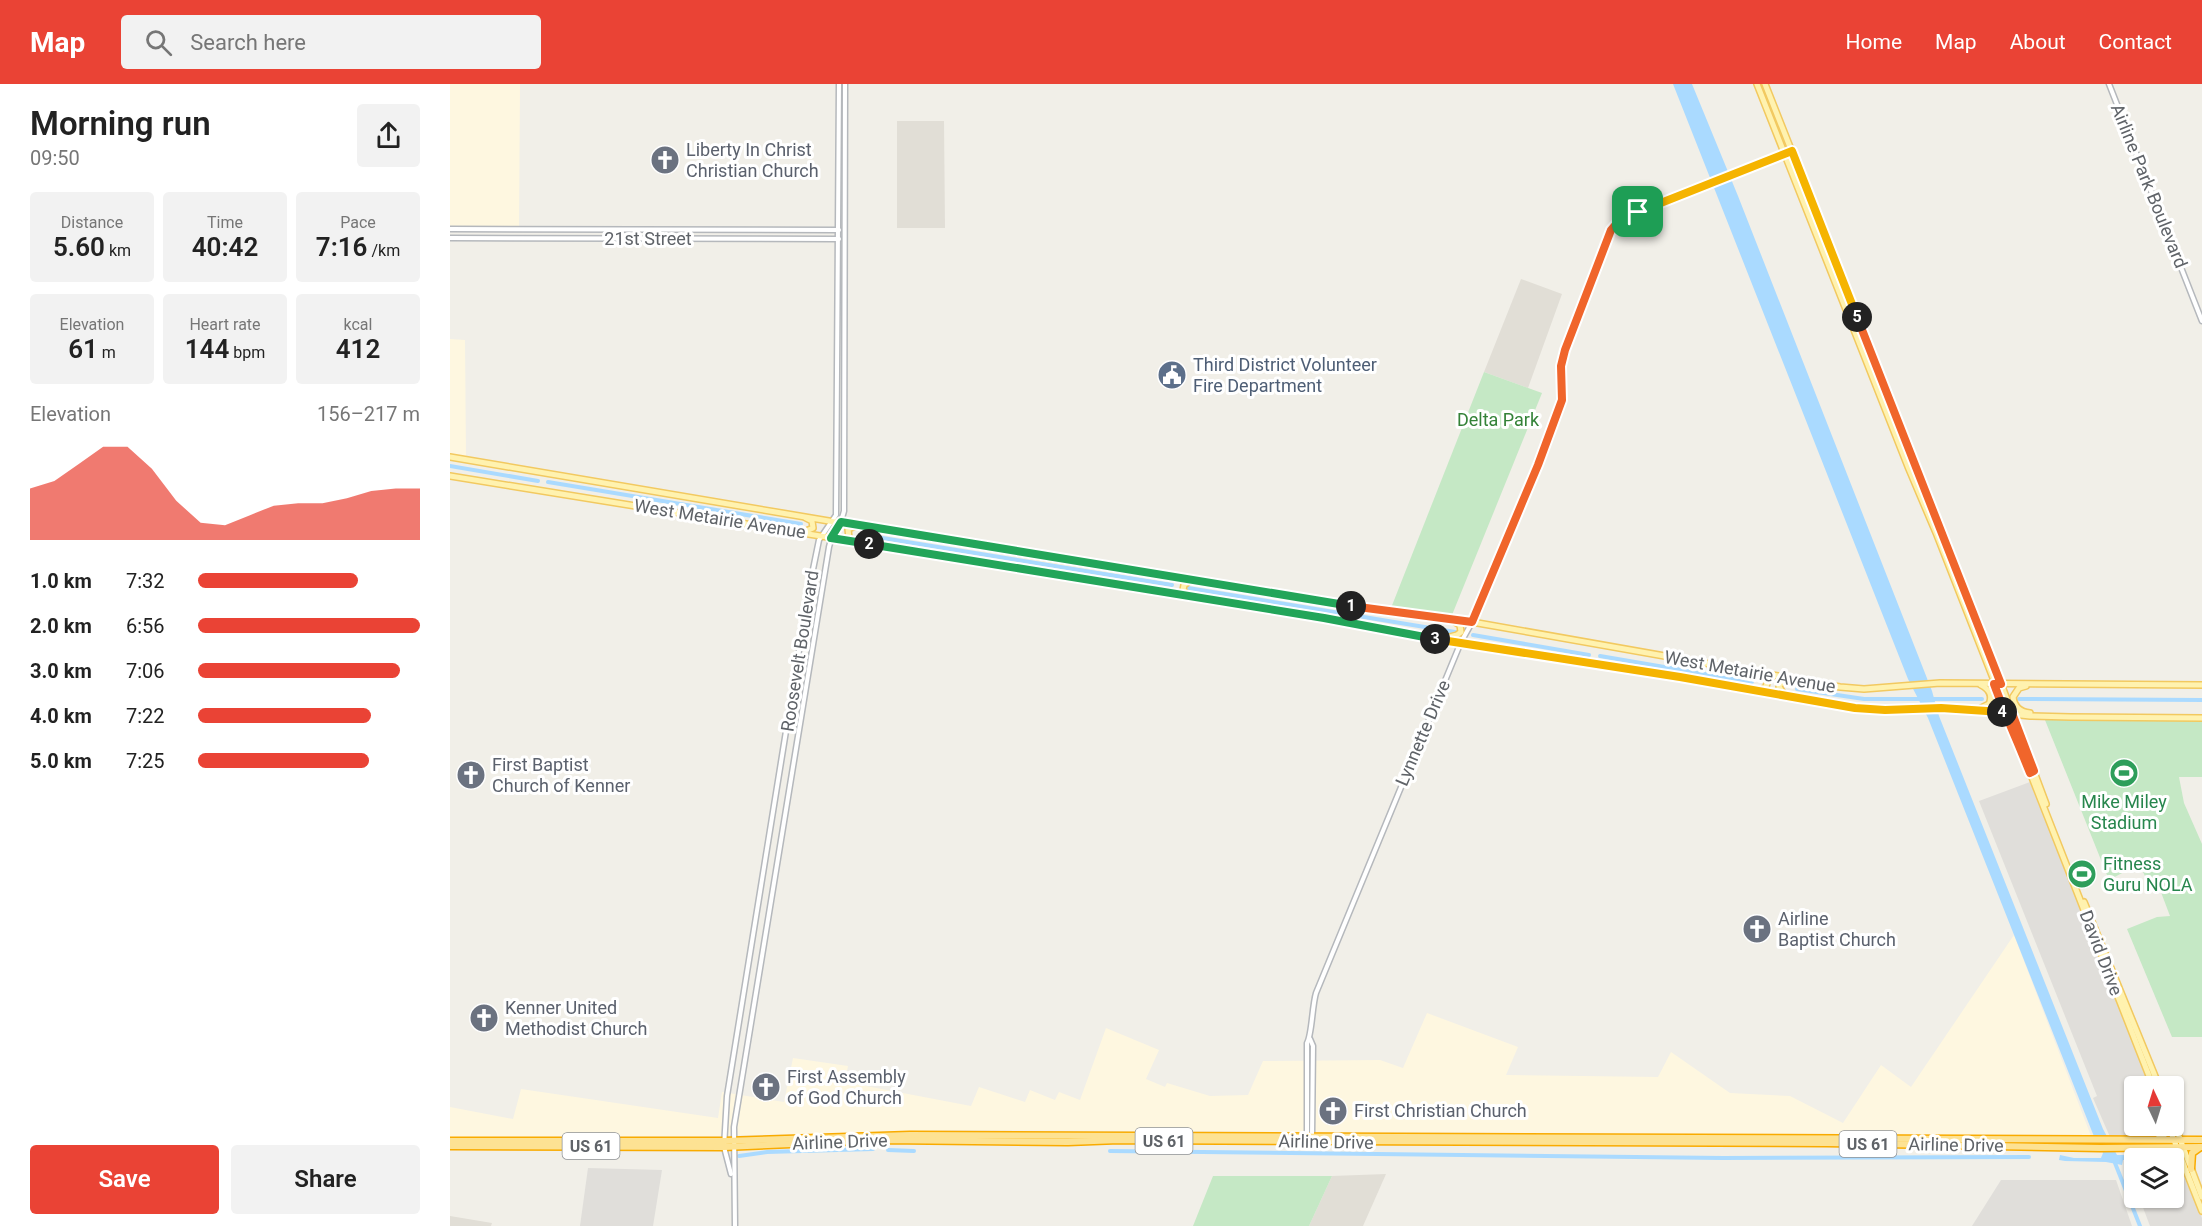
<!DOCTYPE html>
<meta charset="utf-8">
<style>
:root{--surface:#fff;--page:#f2f2f2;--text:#222;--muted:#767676;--accent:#ea4335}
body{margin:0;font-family:Roboto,sans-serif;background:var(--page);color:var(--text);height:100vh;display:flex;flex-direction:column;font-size:22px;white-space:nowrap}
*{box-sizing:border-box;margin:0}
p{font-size:20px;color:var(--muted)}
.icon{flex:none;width:33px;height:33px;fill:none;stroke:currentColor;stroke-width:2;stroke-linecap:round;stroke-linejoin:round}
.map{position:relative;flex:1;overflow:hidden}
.details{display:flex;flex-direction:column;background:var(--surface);width:450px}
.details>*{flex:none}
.needle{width:39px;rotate:356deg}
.controls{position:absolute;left:1674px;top:992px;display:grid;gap:12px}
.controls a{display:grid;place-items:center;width:60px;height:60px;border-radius:6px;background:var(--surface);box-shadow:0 2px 4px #0004;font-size:30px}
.pin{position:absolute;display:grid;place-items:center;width:51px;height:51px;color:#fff;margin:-26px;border-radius:12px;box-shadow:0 3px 9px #0006}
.km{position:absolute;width:30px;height:30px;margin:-15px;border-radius:50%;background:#222;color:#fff;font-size:16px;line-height:30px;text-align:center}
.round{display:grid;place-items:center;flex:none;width:63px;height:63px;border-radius:6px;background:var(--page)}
.head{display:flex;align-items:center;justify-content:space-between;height:102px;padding:0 30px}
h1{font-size:33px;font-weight:600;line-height:45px}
.metrics{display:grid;grid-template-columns:repeat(3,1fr);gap:9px;height:102px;padding:6px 30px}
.metrics div{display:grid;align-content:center;border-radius:6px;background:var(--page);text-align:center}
.metrics b{font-size:26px;font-weight:600}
.metrics small{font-size:16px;font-weight:400}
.metrics p{font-size:16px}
.chart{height:168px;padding:12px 30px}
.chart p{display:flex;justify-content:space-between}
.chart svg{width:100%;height:108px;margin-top:6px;fill:var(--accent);opacity:.7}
.action{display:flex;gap:12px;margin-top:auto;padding:12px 30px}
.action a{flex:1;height:69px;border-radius:6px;background:var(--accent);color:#fff;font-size:24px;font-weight:600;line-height:69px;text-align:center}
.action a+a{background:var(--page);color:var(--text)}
ul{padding:0 30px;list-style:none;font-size:20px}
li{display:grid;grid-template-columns:96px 72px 1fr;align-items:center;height:45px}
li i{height:15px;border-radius:8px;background:var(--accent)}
header{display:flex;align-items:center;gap:36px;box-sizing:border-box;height:84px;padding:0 30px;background:var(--accent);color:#fff}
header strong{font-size:28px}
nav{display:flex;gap:33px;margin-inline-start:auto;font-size:21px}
.search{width:420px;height:54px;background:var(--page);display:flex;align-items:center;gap:15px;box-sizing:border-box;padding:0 21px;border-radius:6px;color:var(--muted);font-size:22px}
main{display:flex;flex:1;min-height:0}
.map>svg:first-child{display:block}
</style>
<header>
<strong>Map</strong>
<div class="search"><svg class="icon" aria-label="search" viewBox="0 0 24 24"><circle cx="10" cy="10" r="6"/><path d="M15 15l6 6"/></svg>Search here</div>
<nav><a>Home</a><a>Map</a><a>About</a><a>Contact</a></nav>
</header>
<main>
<section class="details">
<div class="head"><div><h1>Morning run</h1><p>09:50</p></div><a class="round"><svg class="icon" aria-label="share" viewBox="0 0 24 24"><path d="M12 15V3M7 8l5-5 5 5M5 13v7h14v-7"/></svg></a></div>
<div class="metrics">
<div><p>Distance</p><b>5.60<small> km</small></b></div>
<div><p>Time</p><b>40:42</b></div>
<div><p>Pace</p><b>7:16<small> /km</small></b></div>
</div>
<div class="metrics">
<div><p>Elevation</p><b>61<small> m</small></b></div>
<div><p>Heart rate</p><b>144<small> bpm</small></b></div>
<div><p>kcal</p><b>412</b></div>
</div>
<div class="chart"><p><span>Elevation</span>156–217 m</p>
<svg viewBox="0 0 160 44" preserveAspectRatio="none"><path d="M0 44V23L10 20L20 13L30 6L40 6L50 15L60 28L70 37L80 38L90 34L100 30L110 29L120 29L130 27L140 24L150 23L160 23V44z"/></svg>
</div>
<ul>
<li><b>1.0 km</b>7:32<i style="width:72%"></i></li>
<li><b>2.0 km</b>6:56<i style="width:100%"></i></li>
<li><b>3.0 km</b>7:06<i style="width:91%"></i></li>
<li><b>4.0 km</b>7:22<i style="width:78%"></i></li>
<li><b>5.0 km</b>7:25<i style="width:77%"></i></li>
</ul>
<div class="action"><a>Save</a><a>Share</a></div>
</section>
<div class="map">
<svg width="1752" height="1142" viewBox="0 0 1752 1142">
<rect width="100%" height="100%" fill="#f1efe8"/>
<!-- commercial -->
<g fill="#fef7e0">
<path d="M 0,0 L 70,0 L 69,144 L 0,143 Z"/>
<path d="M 0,255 L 15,256 L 16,373 L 0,370 Z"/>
<path d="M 1564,851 L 1641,1052 L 509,1046 L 267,1052 L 0,1053 L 0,1023 L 63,1035 L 71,1005 L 268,1034 L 272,1008 L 334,1018 L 343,974 L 398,982 L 395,998 L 521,1022 L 529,1003 L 575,1018 L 580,1006 L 605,1016 L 609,1008 L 630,1016 L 656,944 L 709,966 L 696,995 L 715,1003 L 717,999 L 760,1012 L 798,1011 L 813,977 L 930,976 L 953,984 L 977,929 L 1068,963 L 1056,991 L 1208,993 L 1221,968 L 1280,1009 L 1340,1012 L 1393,1039 L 1431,981 L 1461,1003 Z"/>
</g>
<!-- industrial -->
<g fill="#e0deda">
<path d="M 1580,698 L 1699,1000 L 1699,1002 L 1684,1002 L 1684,1041 L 1712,1041 L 1713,1049 L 1708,1053 L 1660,1053 L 1643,1014 L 1647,1012 L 1529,717 Z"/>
<path d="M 1724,1077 L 1727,1077 L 1752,1134 L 1752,1142 L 1700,1142 L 1689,1113 L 1724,1113 Z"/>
<path d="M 138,1084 L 212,1086 L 203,1142 L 130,1142 Z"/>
<path d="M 1551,1096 L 1666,1096 L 1682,1142 L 1522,1142 Z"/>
</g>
<!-- education -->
<g fill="#e1ded6">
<path d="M 447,37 L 494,37 L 495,144 L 447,144 Z"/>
<path d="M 1071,195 L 1112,210 L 1078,304 L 1034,288 Z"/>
<path d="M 936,1090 L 913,1142 L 859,1142 L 882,1092 Z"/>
<path d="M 0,1132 L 42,1139 L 41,1142 L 0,1142 Z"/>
</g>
<!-- green -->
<g fill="#c5e8c5">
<path d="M 1034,288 L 1092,309 L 1002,531 L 941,524 Z"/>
<path d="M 1752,634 L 1752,693 L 1729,693 L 1734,719 L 1752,760 L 1752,953 L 1722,953 L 1677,845 L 1707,833 L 1720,832 L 1709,803 L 1706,804 L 1695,792 L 1689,780 L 1659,796 L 1595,636 Z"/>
<path d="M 763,1092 L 882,1092 L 859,1142 L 743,1142 Z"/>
</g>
<!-- water -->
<path fill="#aadaff" d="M 1223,0 L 1242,0 L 1288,112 L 1482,607 L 1489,632 L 1653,1045 L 1667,1071 L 1677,1071 L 1677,1076 L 1673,1076 L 1672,1081 L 1656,1078 L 1615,1077 L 1609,1076 L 1610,1071 L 1624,1074 L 1651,1074 L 1653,1069 L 1643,1050 L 1478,634 L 1458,595 Z"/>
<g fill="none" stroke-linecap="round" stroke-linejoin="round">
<!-- canal -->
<g stroke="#aadaff" stroke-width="4">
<path d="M 0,382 L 88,397"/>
<path d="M 98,398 L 351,440"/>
<path d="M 414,451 L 722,501"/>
<path d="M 738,504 L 1005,548"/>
<path d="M 1023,551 L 1139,571"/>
<path d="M 1150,572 L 1302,598"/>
<path d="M 1347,605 L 1414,615 L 1471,615"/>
<path d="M 1482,615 L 1532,615"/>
<path d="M 1569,615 L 1752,616"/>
<path d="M 438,1066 L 464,1067"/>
<path d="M 660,1067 L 1273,1074 L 1579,1073"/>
<path d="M 289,1072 L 317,1068 L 423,1065"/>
<path d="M 1665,1079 L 1690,1142"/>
</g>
<!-- minor casing -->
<g stroke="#b5b8bc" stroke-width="7">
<g id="minor">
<path d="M 1659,0 L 1752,237"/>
<path d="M 0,145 L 389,146"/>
<path d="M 0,154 L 389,155"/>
<path d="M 860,955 L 863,962 L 862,1052"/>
<path d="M 857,1054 L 857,959 C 862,951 862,922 866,909 L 1011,558 L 1025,533 L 1055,463 L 1103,341 L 1112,314 L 1111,282 L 1115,266 L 1161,146 L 1167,139 L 1188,128 L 1342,67"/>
<path d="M 281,1090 L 274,1063 L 277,1012 L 359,505 L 369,456 L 386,431 L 389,0"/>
<path d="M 285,1142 L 284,1043 L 379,463 C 382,449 391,441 394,427 L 395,0"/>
</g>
</g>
<!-- major casing -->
<g stroke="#f2c960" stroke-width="8">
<g id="major">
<path d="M 1307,0 L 1459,385 L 1487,451 L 1703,1002"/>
<path d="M 1315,0 L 1525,530 L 1596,720"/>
<path d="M 0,373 L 604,475 L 935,528 L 1022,538 L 1390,603 L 1414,605 L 1490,599 L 1752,601"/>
<path d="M 0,392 L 865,532 L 968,552 L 1230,593 L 1405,624 L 1517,625 L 1580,632 L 1621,633 L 1752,634"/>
<path d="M 354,448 L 363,444 L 362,437 L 356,434"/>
<path d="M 403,457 L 399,454 L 398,445 L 406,442"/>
<path d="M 738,511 L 733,506 L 734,501 L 741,496"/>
<path d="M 996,554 L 1007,551 L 1011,548 L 1010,541 L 1005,538"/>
<path d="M 1531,601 C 1539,605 1543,612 1539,620 L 1531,624"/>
<path d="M 1576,602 L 1569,604 L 1563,613 C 1564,623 1570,628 1580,629"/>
<path d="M 1310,606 L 1316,603 L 1318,595 L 1312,591"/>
<path d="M 1334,610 L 1329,603 L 1330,600 L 1340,596"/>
<path d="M 1634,818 L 1709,1002"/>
<path d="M 1724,1039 L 1752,1113"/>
<path d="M 1718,1041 L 1752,1127"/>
</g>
</g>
<!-- highway casing -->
<g stroke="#f9ab00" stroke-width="9">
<g id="highway">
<path d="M 1708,1055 L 1714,1051 L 1716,1041"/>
<path d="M 0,1057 L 274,1057 L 460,1051 L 1752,1056"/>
<path d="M 0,1062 L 274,1063 L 435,1056 L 618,1058 L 669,1056 L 1377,1059 L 1650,1064 L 1752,1063"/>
<path d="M 1741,1085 L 1742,1069 L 1749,1064"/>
</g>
</g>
<!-- minor -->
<use href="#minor" stroke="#fff" stroke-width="4"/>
<!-- major -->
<use href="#major" stroke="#fff2af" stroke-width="5"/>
<!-- highway -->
<use href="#highway" stroke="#fde293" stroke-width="6"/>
</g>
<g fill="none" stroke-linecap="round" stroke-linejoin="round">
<!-- split-1 casing -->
<g stroke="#fff" stroke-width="12">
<path id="split-1" d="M 901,522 L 1022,538 L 1088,381 L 1112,316 L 1111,282 L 1115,266 L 1161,146 L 1167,139 L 1188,128"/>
</g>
<!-- split-2 casing -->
<g stroke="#fff" stroke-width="12">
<path id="split-2" d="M 419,460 L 381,454 L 391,438 L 901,522"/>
</g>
<!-- split-3 casing -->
<g stroke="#fff" stroke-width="12">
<path id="split-3" d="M 419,460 L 874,534 L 985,555"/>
</g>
<!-- split-4 casing -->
<g stroke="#fff" stroke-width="12">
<path id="split-4" d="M 985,555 L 1230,593 L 1405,624 L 1435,626 L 1491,624 L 1552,628"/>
</g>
<!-- split-5 casing -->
<g stroke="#fff" stroke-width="12">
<path id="split-5" d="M 1407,233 L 1551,600 L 1544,600 C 1555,630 1568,659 1580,689 L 1584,687 L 1562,629 L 1552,628"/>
</g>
<!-- split-6 casing -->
<g stroke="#fff" stroke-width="12">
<path id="split-6" d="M 1188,128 L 1342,67 L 1407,233"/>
</g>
<!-- split-1 -->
<use href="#split-1" stroke="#f0652b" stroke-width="8"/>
<!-- split-2 -->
<use href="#split-2" stroke="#22a559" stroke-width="8"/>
<!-- split-3 -->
<use href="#split-3" stroke="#22a559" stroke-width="8"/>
<!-- split-4 -->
<use href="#split-4" stroke="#f5b400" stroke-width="8"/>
<!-- split-5 -->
<use href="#split-5" stroke="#f0652b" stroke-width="8"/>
<!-- split-6 -->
<use href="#split-6" stroke="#f5b400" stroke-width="8"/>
</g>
<!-- icons -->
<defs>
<g id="church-disc" transform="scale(1.5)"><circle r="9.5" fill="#6b7280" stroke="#fff"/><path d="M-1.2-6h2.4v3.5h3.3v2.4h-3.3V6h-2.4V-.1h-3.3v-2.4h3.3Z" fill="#fff"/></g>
<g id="civic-disc" transform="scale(1.5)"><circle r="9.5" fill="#5c6f8a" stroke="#fff"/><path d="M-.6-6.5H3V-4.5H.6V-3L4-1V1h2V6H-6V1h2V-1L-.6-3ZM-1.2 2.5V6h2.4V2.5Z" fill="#fff"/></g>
<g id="stadium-disc" transform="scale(1.5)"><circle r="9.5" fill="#2e9e5b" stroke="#fff"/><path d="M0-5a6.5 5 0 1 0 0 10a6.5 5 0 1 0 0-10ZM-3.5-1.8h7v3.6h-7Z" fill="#fff"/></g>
</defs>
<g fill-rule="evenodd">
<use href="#church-disc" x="215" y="76"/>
<use href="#civic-disc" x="722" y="291"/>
<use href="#stadium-disc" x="1674" y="689"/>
<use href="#church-disc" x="21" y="691"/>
<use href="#stadium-disc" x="1632" y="790"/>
<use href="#church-disc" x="1307" y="845"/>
<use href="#church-disc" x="34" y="934"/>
<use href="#church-disc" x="316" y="1003"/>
<use href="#church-disc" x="883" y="1027"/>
</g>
<g text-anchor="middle" stroke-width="6" stroke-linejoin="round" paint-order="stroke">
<!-- shield labels -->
<g fill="#fff" stroke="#8f9295" stroke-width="1.5">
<rect x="685.5" y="1044" width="57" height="26" rx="4.5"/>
<rect x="1389.5" y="1047" width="57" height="26" rx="4.5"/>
<rect x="112.5" y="1049" width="57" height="26" rx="4.5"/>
</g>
<g font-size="16" font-weight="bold" fill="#5f6368">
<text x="714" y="1063">US 61</text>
<text x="1418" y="1066">US 61</text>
<text x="141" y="1068">US 61</text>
</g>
<!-- worship labels -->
<g font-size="18" fill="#5b616d" stroke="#fff" text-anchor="start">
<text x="236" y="72">Liberty In Christ<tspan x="236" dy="21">Christian Church</tspan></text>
<text x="42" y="687">First Baptist<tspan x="42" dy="21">Church of Kenner</tspan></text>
<text x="1328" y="841">Airline<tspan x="1328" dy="21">Baptist Church</tspan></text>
<text x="55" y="930">Kenner United<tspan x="55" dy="21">Methodist Church</tspan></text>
<text x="337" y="999">First Assembly<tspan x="337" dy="21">of God Church</tspan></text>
<text x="904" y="1033">First Christian Church</text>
</g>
<!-- street labels -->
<g font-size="18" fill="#5f6368" stroke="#fff">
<text transform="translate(1699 102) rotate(68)" y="6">Airline Park Boulevard</text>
<text x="198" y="161">21st Street</text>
<text transform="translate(270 435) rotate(9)" y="6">West Metairie Avenue</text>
<text transform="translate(350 567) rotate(-81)" y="6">Roosevelt Boulevard</text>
<text transform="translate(1300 588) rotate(10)" y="6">West Metairie Avenue</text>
<text transform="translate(973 649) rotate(-67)" y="6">Lynnette Drive</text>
<text transform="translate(1651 869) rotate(69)" y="6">David Drive</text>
<text transform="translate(390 1058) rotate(-2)" y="6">Airline Drive</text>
<text transform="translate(876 1058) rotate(1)" y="6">Airline Drive</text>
<text transform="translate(1506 1061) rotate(1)" y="6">Airline Drive</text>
</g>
<!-- service labels -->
<g font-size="18" fill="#4e5e75" stroke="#fff" text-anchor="start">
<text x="743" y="287">Third District Volunteer<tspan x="743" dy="21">Fire Department</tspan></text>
</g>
<!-- park labels -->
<g font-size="18" fill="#348238" stroke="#fff">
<text x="1048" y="342">Delta Park</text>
</g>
<!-- leisure labels -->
<g font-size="18" fill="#27864d" stroke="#fff">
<text x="1674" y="724">Mike Miley<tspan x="1674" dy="21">Stadium</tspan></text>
<text x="1653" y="786" text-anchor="start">Fitness<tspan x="1653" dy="21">Guru NOLA</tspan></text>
</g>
</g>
</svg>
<div class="controls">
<a><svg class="needle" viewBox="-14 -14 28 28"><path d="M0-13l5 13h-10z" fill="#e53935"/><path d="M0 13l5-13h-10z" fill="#767676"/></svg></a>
<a><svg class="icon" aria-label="layers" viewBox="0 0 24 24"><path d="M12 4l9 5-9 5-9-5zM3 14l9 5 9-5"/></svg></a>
</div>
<div class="pin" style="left:1188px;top:128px;background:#1e9e55"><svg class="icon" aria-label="arrive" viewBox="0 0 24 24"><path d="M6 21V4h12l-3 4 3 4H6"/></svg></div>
<b class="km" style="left:901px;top:522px">1</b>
<b class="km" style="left:419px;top:460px">2</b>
<b class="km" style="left:985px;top:555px">3</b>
<b class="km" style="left:1552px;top:628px">4</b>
<b class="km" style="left:1407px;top:233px">5</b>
</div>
</main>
